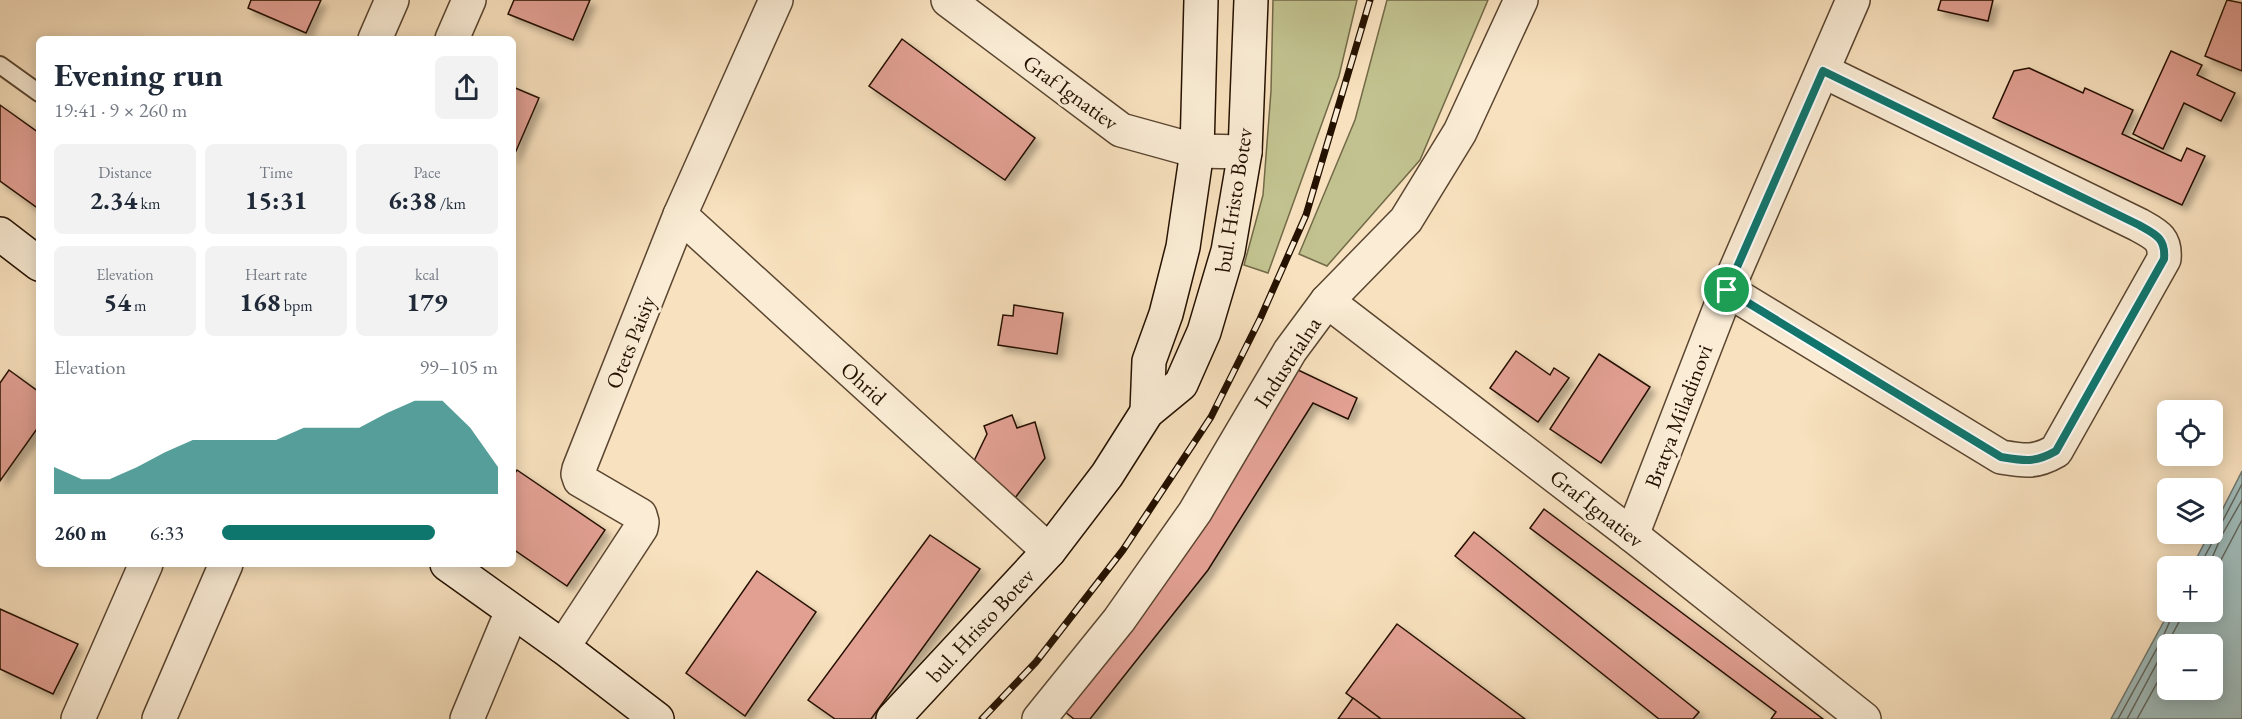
<!DOCTYPE html>
<meta charset="utf-8">
<style>
:root{--surface:#fff;--page:#f2f2f3;--text:#1f2937;--muted:#747a83;--accent:#0f766e}
body{margin:0;font-family:"EB Garamond",serif;background:var(--page);color:var(--text);height:100vh;display:flex;flex-direction:column;font-size:22px;white-space:nowrap}
*{box-sizing:border-box;margin:0}
p{font-size:20px;color:var(--muted)}
.icon{flex:none;width:33px;height:33px;fill:none;stroke:currentColor;stroke-width:2;stroke-linecap:round;stroke-linejoin:round}
.map{position:relative;flex:1;overflow:hidden}
.panel{position:absolute;left:36px;top:36px;width:480px;height:531px;display:flex;flex-direction:column;background:var(--surface);border-radius:9px;box-shadow:0 3px 15px #0003}
.panel>*{flex:none}
.buttons{position:absolute;left:2157px;top:400px;display:grid;gap:12px}
.buttons a{display:grid;place-items:center;width:66px;height:66px;border-radius:9px;background:var(--surface);box-shadow:0 3px 15px #0003;font-size:30px}
.pin{position:absolute;display:grid;place-items:center;width:51px;height:51px;color:#fff;margin:-26px;border:3px solid #fff;border-radius:50%;box-shadow:0 2px 6px #0007}
.round{display:grid;place-items:center;flex:none;width:63px;height:63px;border-radius:9px;background:var(--page)}
.summary{display:flex;align-items:center;justify-content:space-between;height:102px;padding:0 18px}
h1{font-size:33px;font-weight:700;line-height:45px}
.metrics{display:grid;grid-template-columns:repeat(3,1fr);gap:9px;height:102px;padding:6px 18px}
.metrics div{display:grid;align-content:center;border-radius:9px;background:var(--page);text-align:center}
.metrics b{font-size:26px;font-weight:700}
.metrics small{font-size:16px;font-weight:400}
.metrics p{font-size:16px}
.chart{height:168px;padding:12px 18px}
.chart p{display:flex;justify-content:space-between}
.chart svg{width:100%;height:108px;margin-top:6px;fill:var(--accent);opacity:.7}
ul{padding:0 18px;list-style:none;font-size:20px}
li{display:grid;grid-template-columns:96px 72px 1fr;align-items:center;height:45px}
li i{height:15px;border-radius:8px;background:var(--accent)}
.map>svg:first-child{display:block}
</style>
<div class="map">
<svg width="2242" height="719" viewBox="0 0 2242 719">
<defs>
<filter id="shadow"><feDropShadow dx="5.5" dy="5.5" stdDeviation="3" flood-color="#0004"/></filter>
</defs>
<rect width="100%" height="100%" fill="#f8e1be"/>
<filter id="stains"><feTurbulence type="fractalNoise" baseFrequency=".00333" numOctaves="4"/><feColorMatrix values="0 0 0 0 .2 0 0 0 0 .09 0 0 0 0 .02 0 0 0 .5 -.17"/></filter>
<radialGradient id="worn" r=".72"><stop offset=".6" stop-color="#630" stop-opacity="0"/><stop offset="1" stop-color="#630" stop-opacity=".3"/></radialGradient>
<!-- green -->
<g fill="#c1c28f" stroke="#736a48" stroke-width="1.5">
<path d="M 1273,0 L 1357,0 L 1339,76 L 1268,273 L 1244,265 L 1263,195 L 1271,91 Z"/>
<path d="M 1387,0 L 1488,0 L 1420,160 L 1327,266 L 1299,254 L 1355,120 Z"/>
</g>
<!-- water -->
<path fill="#a0bcba" stroke="#6f7870" stroke-width="1.5" fill-rule="evenodd" d="M 2242,471 L 2242,719 L 2111,719 L 2169,612 L 2212,612 L 2212,567 L 2192,567 L 2209,534 L 2212,534 L 2213,528 ZM 2168,645 L 2212,645 L 2212,690 L 2168,690 Z"/>
<g fill="none" stroke-linecap="round" stroke-linejoin="round">
<!-- shore -->
<g stroke="#62665d" stroke-width="1.5">
<path d="M 2199,567 L 2214,539 L 2214,531 L 2220,526 L 2242,484"/>
<path d="M 2208,567 L 2222,535 L 2242,500"/>
<path d="M 2212,577 L 2242,520"/>
<path d="M 2118,719 L 2161,641 L 2174,612"/>
<path d="M 2127,719 L 2180,620 L 2182,612"/>
<path d="M 2137,719 L 2168,663"/>
</g>
</g>
<!-- building -->
<g fill="#e2a093" stroke="#251100" stroke-width="1.5" filter="url(#shadow)">
<path d="M 251,0 L 321,0 L 306,33 L 248,8 Z"/>
<path d="M 514,0 L 590,0 L 573,40 L 508,14 Z"/>
<path d="M 1941,0 L 1993,0 L 1988,21 L 1938,10 Z"/>
<path d="M 2227,0 L 2242,3 L 2242,71 L 2205,56 Z"/>
<path d="M 902,39 L 1035,138 L 1005,180 L 869,86 Z"/>
<path d="M 2171,51 L 2202,65 L 2197,75 L 2235,93 L 2221,121 L 2184,103 L 2163,149 L 2133,134 Z"/>
<path d="M 2029,68 L 2083,93 L 2085,88 L 2133,110 L 2122,134 L 2181,161 L 2187,148 L 2205,156 L 2182,205 L 1993,118 L 2014,71 Z"/>
<path d="M 513,87 L 539,98 L 513,158 Z"/>
<path d="M 0,105 L 39,133 L 39,209 L 0,181 Z"/>
<path d="M 1014,305 L 1063,313 L 1057,354 L 998,345 L 1003,315 L 1013,316 Z"/>
<path d="M 1516,351 L 1550,375 L 1554,368 L 1569,378 L 1538,422 L 1490,388 Z"/>
<path d="M 1599,354 L 1650,387 L 1601,463 L 1550,429 Z"/>
<path d="M 1296,369 L 1357,398 L 1348,419 L 1313,403 L 1208,570 L 1090,719 L 1074,719 L 1064,711 Z"/>
<path d="M 9,370 L 39,392 L 39,426 L 0,481 L 0,383 Z"/>
<path d="M 1012,415 L 1017,428 L 1035,422 L 1045,458 L 1015,498 L 972,465 L 987,434 L 984,426 Z"/>
<path d="M 517,470 L 605,530 L 567,586 L 513,549 L 513,476 Z"/>
<path d="M 1544,509 L 1823,719 L 1771,719 L 1776,712 L 1530,528 Z"/>
<path d="M 1474,532 L 1699,712 L 1693,719 L 1659,719 L 1455,556 Z"/>
<path d="M 930,535 L 980,569 L 871,719 L 835,719 L 808,700 Z"/>
<path d="M 757,571 L 816,612 L 745,716 L 686,673 Z"/>
<path d="M 0,609 L 78,644 L 53,694 L 0,669 Z"/>
<path d="M 1397,624 L 1525,719 L 1381,719 L 1346,693 Z"/>
<path d="M 1353,698 L 1381,719 L 1338,719 Z"/>
</g>
<g fill="none" stroke-linecap="round" stroke-linejoin="round">
<!-- service casing -->
<g stroke="#5a4530" stroke-width="20">
<path id="service" d="M 0,65 L 39,93"/>
</g>
<!-- minor casing -->
<g stroke="#5a4530" stroke-width="36">
<g id="minor">
<path d="M 948,0 L 1121,130 L 1197,151 L 1245,152"/>
<path d="M 375,39 L 392,0"/>
<path d="M 452,39 L 469,0"/>
<path d="M 680,215 L 1049,551"/>
<path d="M 1727,290 L 2001,457 C 2025,461 2035,463 2056,451 L 2164,259 C 2166,238 2155,234 2139,225 L 1823,71"/>
<path d="M 1327,301 L 1632,535 L 1864,719"/>
<path d="M 1632,535 L 1727,290 L 1853,0"/>
<path d="M 563,647 L 641,528 L 642,522 L 640,515 L 580,480 L 578,474 L 579,469 L 680,215 L 776,0"/>
<path d="M 78,719 L 146,564"/>
<path d="M 159,719 L 226,564"/>
<path d="M 467,719 L 512,611"/>
<path d="M 1039,719 L 1119,620 L 1195,512 L 1290,351 L 1327,301 L 1406,220 L 1460,132 L 1521,0"/>
</g>
</g>
<!-- secondary casing -->
<g stroke="#251100" stroke-width="36">
<g id="secondary">
<path d="M 0,234 L 39,264"/>
<path d="M 1147,412 L 1149,361 L 1166,314 L 1183,247 L 1197,151 L 1201,0"/>
<path d="M 447,564 L 563,647 L 657,719"/>
<path d="M 893,719 L 1049,551 L 1107,475 L 1147,412 L 1181,384 L 1204,332 L 1228,251 L 1245,152 L 1251,0"/>
</g>
</g>
<!-- service -->
<use href="#service" stroke="#faecd5" stroke-width="16"/>
<!-- minor -->
<use href="#minor" stroke="#faecd5" stroke-width="33"/>
<!-- secondary -->
<use href="#secondary" stroke="#faecd5" stroke-width="33"/>
<!-- rail casing -->
<g stroke="#251100" stroke-width="7">
<path id="rail" d="M 982,719 L 1036,662 L 1123,550 L 1211,417 L 1260,319 L 1306,215 L 1370,0"/>
</g>
<!-- rail -->
<use href="#rail" stroke="#faecd5" stroke-width="4.5" stroke-dasharray="14" stroke-linecap="butt"/>
</g>
<g fill="none" stroke-linecap="round" stroke-linejoin="round">
<!-- route casing -->
<g stroke="#fff" stroke-width="12">
<path id="route" d="M 1823,71 L 2139,225 C 2155,234 2166,238 2164,259 L 2056,451 C 2035,463 2025,461 2001,457 L 1727,290 Z"/>
</g>
<!-- route -->
<use href="#route" stroke="#0f766e" stroke-width="8"/>
</g>
<g text-anchor="middle" stroke-width="6" stroke-linejoin="round" paint-order="stroke">
<!-- street labels -->
<g font-size="22" fill="#251100" stroke="#faecd5">
<text transform="translate(1071 92) rotate(36)" y="8">Graf Ignatiev</text>
<text transform="translate(1233 200) rotate(-81)" y="8">bul. Hristo Botev</text>
<text transform="translate(630 342) rotate(-68)" y="8">Otets Paisiy</text>
<text transform="translate(1287 362) rotate(-57)" y="8">Industrialna</text>
<text transform="translate(864 383) rotate(42)" y="8">Ohrid</text>
<text transform="translate(1678 416) rotate(-69)" y="8">Bratya Miladinovi</text>
<text transform="translate(1597 508) rotate(38)" y="8">Graf Ignatiev</text>
<text transform="translate(980 625) rotate(-47)" y="8">bul. Hristo Botev</text>
</g>
</g>
<rect width="100%" height="100%" filter="url(#stains)"/>
<rect width="100%" height="100%" fill="url(#worn)"/>
</svg>
<div class="buttons">
<a><svg class="icon" aria-label="locate" viewBox="0 0 24 24"><circle cx="12" cy="12" r="6"/><path d="M12 2v4M12 18v4M2 12h4M18 12h4"/></svg></a>
<a><svg class="icon" aria-label="layers" viewBox="0 0 24 24"><path d="M12 4l9 5-9 5-9-5zM3 14l9 5 9-5"/></svg></a>
<a>+</a>
<a>−</a>
</div>
<div class="pin" style="left:1727px;top:290px;background:#1e9e55"><svg class="icon" aria-label="arrive" viewBox="0 0 24 24"><path d="M6 21V4h12l-3 4 3 4H6"/></svg></div>
<section class="panel">
<div class="summary"><div><h1>Evening run</h1><p>19:41 · 9 × 260 m</p></div><a class="round"><svg class="icon" aria-label="share" viewBox="0 0 24 24"><path d="M12 15V3M7 8l5-5 5 5M5 13v7h14v-7"/></svg></a></div>
<div class="metrics">
<div><p>Distance</p><b>2.34<small> km</small></b></div>
<div><p>Time</p><b>15:31</b></div>
<div><p>Pace</p><b>6:38<small> /km</small></b></div>
</div>
<div class="metrics">
<div><p>Elevation</p><b>54<small> m</small></b></div>
<div><p>Heart rate</p><b>168<small> bpm</small></b></div>
<div><p>kcal</p><b>179</b></div>
</div>
<div class="chart"><p><span>Elevation</span>99–105 m</p>
<svg viewBox="0 0 160 44" preserveAspectRatio="none"><path d="M0 44V33L10 38L20 38L30 33L40 27L50 22L60 22L70 22L80 22L90 17L100 17L110 17L120 11L130 6L140 6L150 17L160 33V44z"/></svg>
</div>
<ul>
<li><b>260 m</b>6:33<i style="width:77%"></i></li>
</ul>
</section>
</div>
